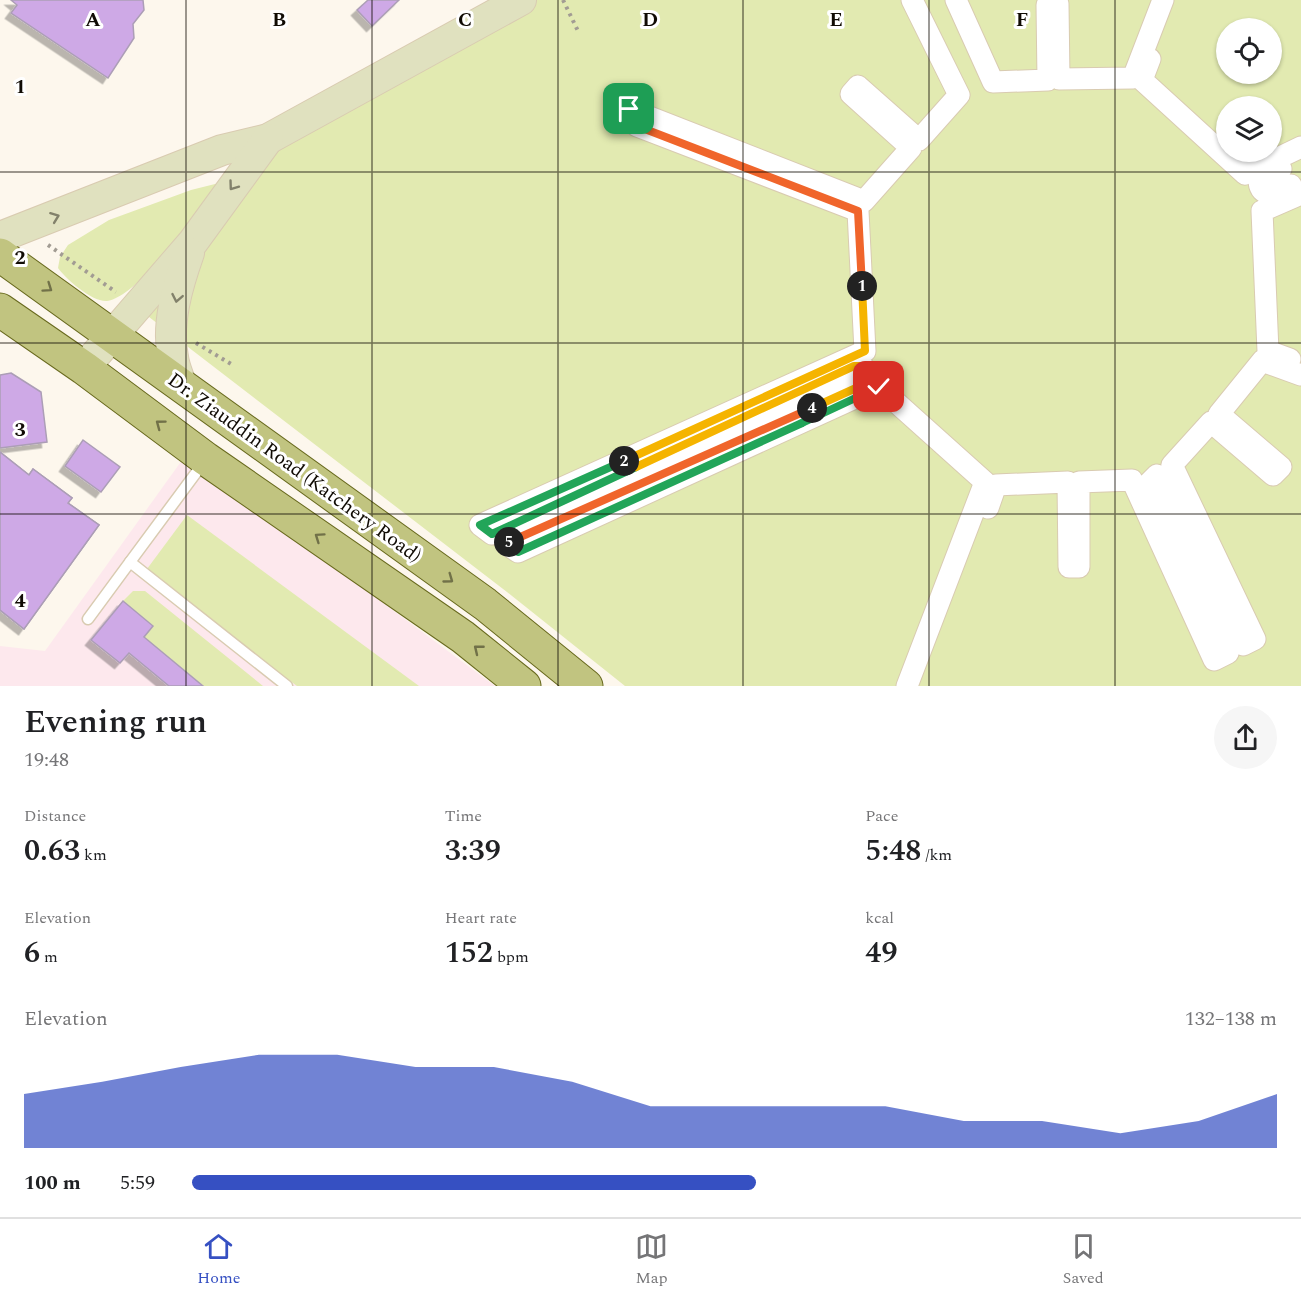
<!DOCTYPE html>
<meta charset="utf-8">
<style>
:root{--surface:#fff;--page:#f6f6f6;--text:#202124;--muted:#757577;--line:#e0e0e0;--accent:#3650c2}
body{margin:0;font-family:Spectral,serif;background:var(--page);color:var(--text);height:100vh;display:flex;flex-direction:column;font-size:22px;white-space:nowrap}
*{box-sizing:border-box;margin:0}
p{font-size:20px;color:var(--muted)}
.icon{flex:none;width:33px;height:33px;fill:none;stroke:currentColor;stroke-width:2;stroke-linecap:round;stroke-linejoin:round}
.map{position:relative;height:686px;overflow:hidden}
.drawer{display:flex;flex-direction:column;background:var(--surface);flex:1}
.drawer>*{flex:none}
.controls{position:absolute;left:1216px;top:18px;display:grid;gap:12px}
.controls a{display:grid;place-items:center;width:66px;height:66px;border-radius:50%;background:var(--surface);box-shadow:0 2px 4px #0004;font-size:30px}
.pin{position:absolute;display:grid;place-items:center;width:51px;height:51px;color:#fff;margin:-26px;border-radius:12px;box-shadow:0 3px 9px #0006}
.km{position:absolute;width:30px;height:30px;margin:-15px;border-radius:50%;background:#222;color:#fff;font-size:16px;line-height:30px;text-align:center}
.round{display:grid;place-items:center;flex:none;width:63px;height:63px;border-radius:32px;background:var(--page)}
.headline{display:flex;align-items:center;justify-content:space-between;height:102px;padding:0 24px}
h1{font-size:33px;font-weight:600;line-height:45px}
.stats{display:grid;grid-template-columns:repeat(3,1fr);gap:9px;height:102px;padding:6px 24px}
.stats div{display:grid;align-content:center}
.stats b{font-size:30px;font-weight:600}
.stats small{font-size:16px;font-weight:400}
.stats p{font-size:16px}
.chart{height:168px;padding:12px 24px}
.chart p{display:flex;justify-content:space-between}
.chart svg{width:100%;height:108px;margin-top:6px;fill:var(--accent);opacity:.7}
ul{padding:0 24px;list-style:none;font-size:20px}
li{display:grid;grid-template-columns:96px 72px 1fr;align-items:center;height:45px}
li i{height:15px;border-radius:8px;background:var(--accent)}
.tabs{display:flex;justify-content:space-around;align-items:center;height:84px;border-top:2px solid var(--line);background:var(--surface);font-size:16px;color:var(--muted)}
.tabs a{display:grid;justify-items:center;gap:3px}
.tabs .selected{color:var(--accent)}
.map>svg:first-child{display:block}
</style>
<div class="map">
<svg width="1301" height="686" viewBox="0 0 1301 686">
<defs>
<filter id="shadow"><feDropShadow dx="-5.5" dy="5.5" stdDeviation="0" flood-color="#0004"/></filter>
</defs>
<rect width="100%" height="100%" fill="#fdf7ed"/>
<!-- commercial -->
<path fill="#fde8ed" d="M 185,456 L 495,686 L 0,686 L 0,646 L 45,651 Z"/>
<!-- green -->
<g fill="#e2eab1" fill-rule="evenodd">
<path d="M 523,0 L 1301,0 L 1301,686 L 625,686 L 507,592 L 136,307 L 268,139 ZM 1227,28 L 1272,28 L 1272,74 L 1227,74 ZM 1227,106 L 1272,106 L 1272,152 L 1227,152 Z"/>
<path d="M 223,182 C 202,209 138,297 107,301 C 92,302 66,279 58,268 L 60,257 L 68,245 L 109,220 L 191,190 Z"/>
<path d="M 187,515 L 419,686 L 297,686 L 144,573 Z"/>
<path d="M 133,591 L 145,591 L 263,686 L 203,686 L 144,637 L 153,626 L 123,601 Z"/>
</g>
<!-- building -->
<g fill="#cea9e6" stroke="#ac9eb6" stroke-width="1.5" filter="url(#shadow)">
<path d="M 11,0 L 143,0 L 144,10 L 133,24 L 134,38 L 108,78 L 11,13 L 17,5 Z"/>
<path d="M 368,0 L 399,0 L 372,26 L 357,10 Z"/>
<path d="M 11,373 L 41,392 L 47,442 L 0,448 L 0,375 Z"/>
<path d="M 83,440 L 120,467 L 101,492 L 65,466 Z"/>
<path d="M 0,452 L 29,475 L 33,469 L 72,498 L 68,503 L 99,525 L 24,629 L 0,610 L 0,568 L 12,578 L 50,529 L 7,497 L 0,507 Z"/>
<path d="M 0,452 L 29,475 L 33,469 L 72,498 L 68,503 L 99,525 L 24,629 L 0,610 Z"/>
<path d="M 123,601 L 153,626 L 144,637 L 203,686 L 169,686 L 129,653 L 120,663 L 91,640 Z"/>
</g>
<g fill="none" stroke-linecap="round" stroke-linejoin="round">
<!-- lane casing -->
<g stroke="#d9cbb1" stroke-width="13">
<g id="lane">
<path d="M 204,462 L 130,562 L 287,686"/>
<path d="M 88,619 L 130,562"/>
</g>
</g>
<!-- street casing -->
<g stroke="#d9cbb1" stroke-width="23">
<g id="street">
<path d="M 956,0 L 993,82 L 1048,80 L 1047,5 L 1058,4 L 1059,79 L 1133,78 L 1163,0"/>
<path d="M 1150,59 L 1142,80 L 1245,174 L 1301,147"/>
<path d="M 1281,169 L 1264,177 L 1259,182 C 1260,190 1263,192 1270,195 L 1291,185"/>
<path d="M 1290,359 L 1268,351 L 1262,211 L 1301,194"/>
<path d="M 988,508 L 996,485 L 1068,482 L 1069,567 L 1079,567 L 1079,482 L 1132,480 L 1214,660 L 1228,653 L 1149,488 L 1149,483 L 1157,475 L 1167,481 L 1243,645 L 1255,639 L 1172,465 L 1211,422 L 1273,475 L 1281,467 L 1219,414 L 1262,361 L 1301,375"/>
<path d="M 907,686 L 985,482 L 879,387 L 518,552 L 506,544 L 867,383 L 870,374 L 862,366 L 854,366 L 492,534 L 480,525 L 865,351 L 858,211 L 637,126 L 629,109 L 864,201 L 911,148 L 851,94 L 858,86 L 919,140 L 959,95 L 912,0"/>
</g>
</g>
<!-- secondary casing -->
<g stroke="#d9cbb1" stroke-width="32">
<g id="secondary">
<path d="M 0,237 L 222,150 L 268,139 L 521,0"/>
<path d="M 84,368 L 193,242 L 268,139"/>
<path d="M 181,384 C 178,375 174,366 173,357 C 166,324 178,284 189,253"/>
</g>
</g>
<!-- primary casing -->
<g stroke="#68691d" stroke-width="35">
<g id="primary">
<path d="M 0,255 L 485,604 L 586,686"/>
<path d="M 0,310 L 84,368 L 206,459 L 463,637 L 524,686"/>
</g>
</g>
<!-- path -->
<g stroke="#a29c93" stroke-width="4" stroke-dasharray="3 4.5" stroke-linecap="butt">
<path d="M 563,0 L 578,31"/>
<path d="M 48,245 L 116,292"/>
<path d="M 196,343 L 231,364"/>
</g>
<!-- lane -->
<use href="#lane" stroke="#fff" stroke-width="10"/>
<!-- street -->
<use href="#street" stroke="#fff" stroke-width="21"/>
<!-- secondary -->
<use href="#secondary" stroke="#e0e1bf" stroke-width="30"/>
<!-- primary -->
<use href="#primary" stroke="#c1c480" stroke-width="33"/>
</g>
<!-- one-way arrows -->
<defs><path id="oneway-chevron" d="M-2-3.5L2.5 0L-2 3.5" fill="none" stroke-width="1.6" stroke-linecap="round" stroke-linejoin="round" transform="scale(1.5)"/></defs>
<g stroke="#82816b">
<use href="#oneway-chevron" transform="translate(233 186) rotate(126)"/>
<use href="#oneway-chevron" transform="translate(55 217) rotate(-21)"/>
<use href="#oneway-chevron" transform="translate(177 298) rotate(101)"/>
</g>
<g stroke="#717148">
<use href="#oneway-chevron" transform="translate(48 288) rotate(35)"/>
<use href="#oneway-chevron" transform="translate(160 424) rotate(-143)"/>
<use href="#oneway-chevron" transform="translate(319 537) rotate(-145)"/>
<use href="#oneway-chevron" transform="translate(449 579) rotate(36)"/>
<use href="#oneway-chevron" transform="translate(478 649) rotate(-141)"/>
</g>
<g fill="none" stroke-linecap="round" stroke-linejoin="round">
<!-- split-1 casing -->
<g stroke="#fff" stroke-width="12">
<path id="split-1" d="M 629,109 L 637,126 L 858,211 L 862,286"/>
</g>
<!-- split-2 casing -->
<g stroke="#fff" stroke-width="12">
<path id="split-2" d="M 624,461 L 865,351 L 862,286"/>
</g>
<!-- split-3 casing -->
<g stroke="#fff" stroke-width="12">
<path id="split-3" d="M 624,461 L 480,525 L 492,534 L 636,467"/>
</g>
<!-- split-4 casing -->
<g stroke="#fff" stroke-width="12">
<path id="split-4" d="M 636,467 L 854,366 L 862,366 L 870,374 L 867,383 L 812,408"/>
</g>
<!-- split-5 casing -->
<g stroke="#fff" stroke-width="12">
<path id="split-5" d="M 509,542 L 812,408"/>
</g>
<!-- split-6 casing -->
<g stroke="#fff" stroke-width="12">
<path id="split-6" d="M 509,542 L 506,544 L 518,552 L 802,423"/>
</g>
<!-- split-7 casing -->
<g stroke="#fff" stroke-width="12">
<path id="split-7" d="M 802,423 L 879,387"/>
</g>
<!-- split-1 -->
<use href="#split-1" stroke="#f0652b" stroke-width="8"/>
<!-- split-2 -->
<use href="#split-2" stroke="#f5b400" stroke-width="8"/>
<!-- split-3 -->
<use href="#split-3" stroke="#22a559" stroke-width="8"/>
<!-- split-4 -->
<use href="#split-4" stroke="#f5b400" stroke-width="8"/>
<!-- split-5 -->
<use href="#split-5" stroke="#f0652b" stroke-width="8"/>
<!-- split-6 -->
<use href="#split-6" stroke="#22a559" stroke-width="8"/>
<!-- split-7 -->
<use href="#split-7" stroke="#22a559" stroke-width="8"/>
</g>
<!-- grid -->
<path fill="none" stroke="#100b04" stroke-width="1.5" stroke-opacity="0.55" d="M 186,0 L 186,686M 372,0 L 372,686M 558,0 L 558,686M 743,0 L 743,686M 929,0 L 929,686M 1115,0 L 1115,686M 0,172 L 1301,172M 0,343 L 1301,343M 0,514 L 1301,514"/>
<g text-anchor="middle" stroke-width="6" stroke-linejoin="round" paint-order="stroke">
<!-- street labels -->
<g font-size="20" fill="#100b04" stroke="#fff">
<text transform="translate(295 467) rotate(36)" y="7">Dr. Ziauddin Road (Katchery Road)</text>
</g>
</g>
<g font-size="20" text-anchor="middle" font-weight="bold" fill="#100b04" stroke="#fff" stroke-width="6" stroke-linejoin="round" paint-order="stroke">
<text x="93" y="26">A</text>
<text x="279" y="26">B</text>
<text x="465" y="26">C</text>
<text x="650" y="26">D</text>
<text x="836" y="26">E</text>
<text x="1022" y="26">F</text>
<text x="20" y="93">1</text>
<text x="20" y="264">2</text>
<text x="20" y="436">3</text>
<text x="20" y="607">4</text>
</g>
</svg>
<div class="controls">
<a><svg class="icon" aria-label="locate" viewBox="0 0 24 24"><circle cx="12" cy="12" r="6"/><path d="M12 2v4M12 18v4M2 12h4M18 12h4"/></svg></a>
<a><svg class="icon" aria-label="layers" viewBox="0 0 24 24"><path d="M12 4l9 5-9 5-9-5zM3 14l9 5 9-5"/></svg></a>
</div>
<div class="pin" style="left:629px;top:109px;background:#1e9e55"><svg class="icon" aria-label="arrive" viewBox="0 0 24 24"><path d="M6 21V4h12l-3 4 3 4H6"/></svg></div>
<div class="pin" style="left:879px;top:387px;background:#d93025"><svg class="icon" aria-label="check" viewBox="0 0 24 24"><path d="M5 12l5 5 9-10"/></svg></div>
<b class="km" style="left:862px;top:286px">1</b>
<b class="km" style="left:624px;top:461px">2</b>
<b class="km" style="left:812px;top:408px">4</b>
<b class="km" style="left:509px;top:542px">5</b>
</div>
<section class="drawer">
<div class="headline"><div><h1>Evening run</h1><p>19:48</p></div><a class="round"><svg class="icon" aria-label="share" viewBox="0 0 24 24"><path d="M12 15V3M7 8l5-5 5 5M5 13v7h14v-7"/></svg></a></div>
<div class="stats">
<div><p>Distance</p><b>0.63<small> km</small></b></div>
<div><p>Time</p><b>3:39</b></div>
<div><p>Pace</p><b>5:48<small> /km</small></b></div>
</div>
<div class="stats">
<div><p>Elevation</p><b>6<small> m</small></b></div>
<div><p>Heart rate</p><b>152<small> bpm</small></b></div>
<div><p>kcal</p><b>49</b></div>
</div>
<div class="chart"><p><span>Elevation</span>132–138 m</p>
<svg viewBox="0 0 160 44" preserveAspectRatio="none"><path d="M0 44V22L10 17L20 11L30 6L40 6L50 11L60 11L70 17L80 27L90 27L100 27L110 27L120 33L130 33L140 38L150 33L160 22V44z"/></svg>
</div>
<ul>
<li><b>100 m</b>5:59<i style="width:52%"></i></li>
</ul>
</section>
<nav class="tabs">
<a class="selected"><svg class="icon" aria-label="home" viewBox="0 0 24 24"><path d="M3 11l9-7 9 7M6 9v11h12V9"/></svg>Home</a>
<a><svg class="icon" aria-label="map" viewBox="0 0 24 24"><path d="M3 6l6-2 6 2 6-2v14l-6 2-6-2-6 2zM9 4v14M15 6v14"/></svg>Map</a>
<a><svg class="icon" aria-label="saved" viewBox="0 0 24 24"><path d="M7 4h10v16l-5-4-5 4z"/></svg>Saved</a>
</nav>
